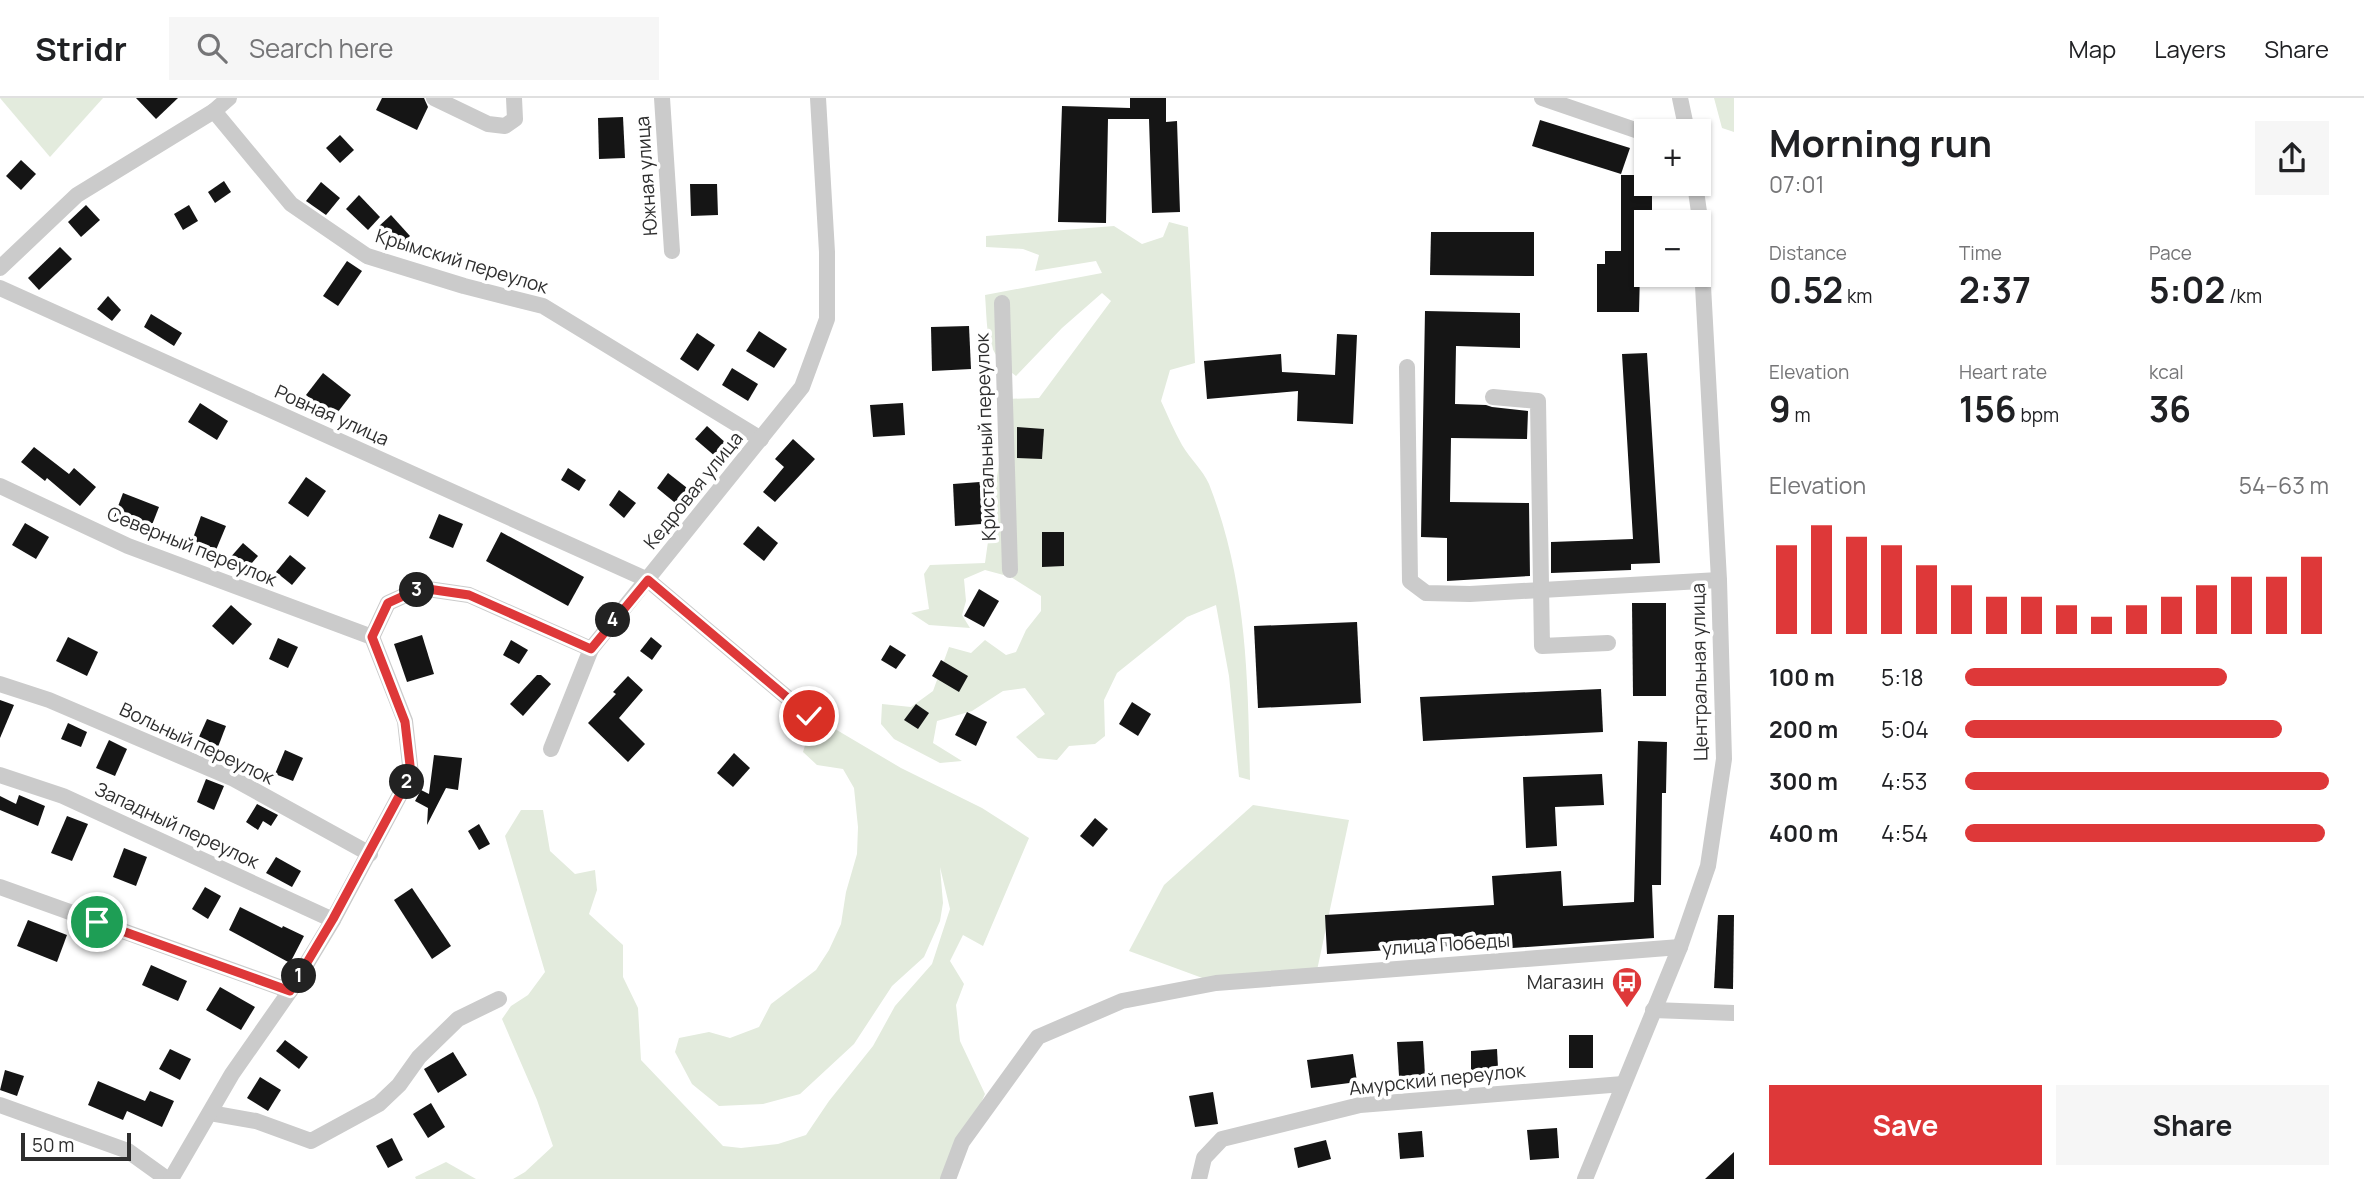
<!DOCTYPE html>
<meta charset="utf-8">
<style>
:root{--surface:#fff;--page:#f6f6f6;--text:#202124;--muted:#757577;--line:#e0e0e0;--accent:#de3839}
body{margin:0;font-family:Manrope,sans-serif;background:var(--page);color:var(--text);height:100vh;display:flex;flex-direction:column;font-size:26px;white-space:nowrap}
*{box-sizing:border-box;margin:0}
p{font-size:23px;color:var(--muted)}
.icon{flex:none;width:38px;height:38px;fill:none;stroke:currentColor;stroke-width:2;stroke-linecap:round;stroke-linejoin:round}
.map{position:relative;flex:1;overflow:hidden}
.side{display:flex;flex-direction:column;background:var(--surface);width:630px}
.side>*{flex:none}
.controls{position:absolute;left:1634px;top:21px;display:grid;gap:14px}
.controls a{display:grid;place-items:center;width:77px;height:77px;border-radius:0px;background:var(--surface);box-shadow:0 2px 5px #0004;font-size:35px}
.scale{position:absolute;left:21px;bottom:18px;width:110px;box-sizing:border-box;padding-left:7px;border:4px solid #2e2e2e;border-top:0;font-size:19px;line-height:24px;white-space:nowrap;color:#2e2e2e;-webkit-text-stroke:5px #fff;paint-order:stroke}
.pin{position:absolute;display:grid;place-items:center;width:60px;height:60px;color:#fff;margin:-30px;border:4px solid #fff;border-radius:50%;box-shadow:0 2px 7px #0007}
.km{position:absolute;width:35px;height:35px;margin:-18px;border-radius:50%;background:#222;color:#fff;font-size:19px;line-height:35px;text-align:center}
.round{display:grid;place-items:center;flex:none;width:74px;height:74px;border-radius:0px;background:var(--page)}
.overview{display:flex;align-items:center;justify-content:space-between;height:119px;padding:0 35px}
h1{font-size:38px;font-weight:700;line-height:52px}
.figures{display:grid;grid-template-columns:repeat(3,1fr);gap:10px;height:119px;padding:7px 35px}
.figures div{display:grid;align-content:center}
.figures b{font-size:35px;font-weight:700}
.figures small{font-size:19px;font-weight:400}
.figures p{font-size:19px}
.chart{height:196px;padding:14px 35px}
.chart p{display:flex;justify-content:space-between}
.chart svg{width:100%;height:126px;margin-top:7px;stroke:var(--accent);stroke-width:6}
.cta{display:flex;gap:14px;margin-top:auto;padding:14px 35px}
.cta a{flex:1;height:80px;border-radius:0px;background:var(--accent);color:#fff;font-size:28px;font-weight:700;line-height:80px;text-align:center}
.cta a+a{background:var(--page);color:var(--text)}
ul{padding:0 35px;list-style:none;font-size:23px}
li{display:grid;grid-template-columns:112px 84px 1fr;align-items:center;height:52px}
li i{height:18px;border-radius:9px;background:var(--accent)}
header{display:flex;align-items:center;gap:42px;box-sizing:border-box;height:98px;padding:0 35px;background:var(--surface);border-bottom:2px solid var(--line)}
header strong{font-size:33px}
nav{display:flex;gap:38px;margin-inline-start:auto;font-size:24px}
.search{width:490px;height:63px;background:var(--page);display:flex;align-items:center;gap:18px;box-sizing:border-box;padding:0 24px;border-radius:0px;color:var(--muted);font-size:26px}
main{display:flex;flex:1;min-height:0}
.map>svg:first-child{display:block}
</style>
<header>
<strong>Stridr</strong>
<div class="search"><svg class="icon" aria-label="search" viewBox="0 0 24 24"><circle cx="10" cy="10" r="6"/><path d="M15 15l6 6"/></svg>Search here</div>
<nav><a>Map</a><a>Layers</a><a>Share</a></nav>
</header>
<main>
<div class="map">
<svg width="1734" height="1081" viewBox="0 0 1734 1081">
<rect width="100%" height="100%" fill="#fff"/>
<!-- green -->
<g fill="#e3ebdd">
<path d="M 0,0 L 103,0 L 50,59 Z"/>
<path d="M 1714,0 L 1734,0 L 1734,34 L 1722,30 Z"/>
<path d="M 1169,124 L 1188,129 L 1195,265 L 1170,272 L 1161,303 C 1168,318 1174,333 1182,347 C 1190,361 1203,372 1209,386 C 1247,483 1248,580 1250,682 L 1239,679 L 1229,578 L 1216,507 L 1187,519 L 1117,575 L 1104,602 L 1105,638 L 1095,646 L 1069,648 L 1057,662 L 1038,660 L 1016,639 L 1045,616 L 1025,590 L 1003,593 L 972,613 L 937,623 L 933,645 L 962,663 L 940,665 L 894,641 L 881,626 L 882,606 L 911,609 L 933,593 L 949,549 L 971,555 L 985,542 L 1006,557 L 1016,554 L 1026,532 L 1041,513 L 1041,498 L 1011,479 L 985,472 L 964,481 L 966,503 L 962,517 L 970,530 L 929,527 L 911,515 L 929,511 L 924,476 L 930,467 L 985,465 L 1002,344 L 1005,301 L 1039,300 L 1111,203 L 1102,195 L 1062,230 L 1016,278 C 984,253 988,234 985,197 L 1102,175 L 1096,163 L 1035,173 L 1039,157 L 1023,151 L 986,149 L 986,138 L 1114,128 L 1142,146 L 1163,139 Z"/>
<path d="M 830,628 L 901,670 L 982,710 L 1029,740 L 983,848 L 963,837 L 950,863 L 964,886 L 956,907 L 960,943 L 985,996 L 947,1081 L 513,1081 L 525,1074 L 553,1048 L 537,1002 L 502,921 L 511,908 L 528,897 L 545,874 L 505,738 L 521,712 L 543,712 L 550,753 L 575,776 L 595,772 L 597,792 L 589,816 L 623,847 L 623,879 L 638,910 L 641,962 L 723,1048 L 741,1050 L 778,1046 L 806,1037 L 829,1003 L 873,948 L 895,908 L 932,866 L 950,811 L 940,769 L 943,805 L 940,823 L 924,859 L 892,888 L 854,946 L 800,996 L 763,1006 L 719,1008 L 692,986 L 675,954 L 679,940 L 709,934 L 730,940 L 759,929 L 771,906 L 816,872 L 829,852 L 841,826 L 846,794 L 857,756 L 858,729 L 854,690 L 843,671 L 817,667 L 803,654 L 810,631 Z"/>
<path d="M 1253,707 L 1349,722 L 1316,877 L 1216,885 L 1129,853 L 1164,787 Z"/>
<path d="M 446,1064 L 476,1081 L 477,1081 L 416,1081 L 415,1079 Z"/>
</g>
<!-- building -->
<g fill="#151515">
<path d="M 136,0 L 178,0 L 156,21 Z"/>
<path d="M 382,0 L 424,0 L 428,9 L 417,32 L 376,12 Z"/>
<path d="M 1130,0 L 1166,0 L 1166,24 L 1177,23 L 1180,114 L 1152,115 L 1149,21 L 1108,21 L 1106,125 L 1058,124 L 1062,8 L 1130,10 Z"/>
<path d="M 623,19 L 625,60 L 599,61 L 598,20 Z"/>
<path d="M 1540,22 L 1630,50 L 1621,76 L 1532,48 Z"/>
<path d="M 340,37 L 354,52 L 340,65 L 326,50 Z"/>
<path d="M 21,62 L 36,76 L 21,92 L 6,78 Z"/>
<path d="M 1621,77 L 1647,77 L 1647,86 L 1652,86 L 1652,124 L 1647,124 L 1647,174 L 1640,174 L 1639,214 L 1597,214 L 1597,166 L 1605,166 L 1605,153 L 1621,153 Z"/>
<path d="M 224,83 L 231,94 L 215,105 L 208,94 Z"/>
<path d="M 321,84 L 340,100 L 326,117 L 306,103 Z"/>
<path d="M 690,86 L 717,86 L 718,117 L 691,118 Z"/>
<path d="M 359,97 L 380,119 L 368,132 L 346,111 Z"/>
<path d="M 86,107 L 100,122 L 81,139 L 68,124 Z"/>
<path d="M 189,107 L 198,123 L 183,132 L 174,116 Z"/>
<path d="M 391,117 L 410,138 L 397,150 L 378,129 Z"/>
<path d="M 1431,134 L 1534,134 L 1534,178 L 1430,177 Z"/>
<path d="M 60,149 L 72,161 L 39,192 L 28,180 Z"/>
<path d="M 347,163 L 362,173 L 338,208 L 323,198 Z"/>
<path d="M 108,198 L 121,212 L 112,223 L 97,211 Z"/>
<path d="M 1425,213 L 1520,215 L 1520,250 L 1456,248 L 1455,306 L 1486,307 L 1492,309 L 1528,313 L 1527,341 L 1451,340 L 1450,404 L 1529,405 L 1530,478 L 1447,483 L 1447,440 L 1421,439 Z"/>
<path d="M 151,216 L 182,235 L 174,248 L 144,229 Z"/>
<path d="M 969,228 L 971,271 L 932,273 L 931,229 Z"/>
<path d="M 759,233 L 787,251 L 774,270 L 746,253 Z"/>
<path d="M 697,235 L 715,247 L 698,273 L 680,261 Z"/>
<path d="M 1337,236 L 1357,237 L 1353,326 L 1297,323 L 1298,293 L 1207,301 L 1204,263 L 1281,256 L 1282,274 L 1335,277 Z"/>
<path d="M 1647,255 L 1660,465 L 1631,466 L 1631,472 L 1551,475 L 1551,444 L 1633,441 L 1622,256 Z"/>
<path d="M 732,270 L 758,286 L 748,303 L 722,287 Z"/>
<path d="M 323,275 L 351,297 L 334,319 L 306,297 Z"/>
<path d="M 200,305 L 228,323 L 217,342 L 188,324 Z"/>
<path d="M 903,305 L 905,337 L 873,339 L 870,307 Z"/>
<path d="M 707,328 L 727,346 L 716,359 L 695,341 Z"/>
<path d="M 1017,329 L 1044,331 L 1042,361 L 1017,360 Z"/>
<path d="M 793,341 L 815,361 L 775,404 L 763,394 L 784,369 L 775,361 Z"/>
<path d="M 34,349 L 69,376 L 74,370 L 96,389 L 80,408 L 47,380 L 45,383 L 21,364 Z"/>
<path d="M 568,370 L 586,382 L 579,393 L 561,382 Z"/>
<path d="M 668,375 L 691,393 L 679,408 L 657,390 Z"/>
<path d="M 306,379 L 326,393 L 308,419 L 288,405 Z"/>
<path d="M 993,383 L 995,425 L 955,428 L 953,386 Z"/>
<path d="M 619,392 L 636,405 L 624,420 L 609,407 Z"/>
<path d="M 123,395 L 159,409 L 150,432 L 114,419 Z"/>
<path d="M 439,416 L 463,426 L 453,450 L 429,440 Z"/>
<path d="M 201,418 L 226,428 L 216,452 L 192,443 Z"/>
<path d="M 25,425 L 49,439 L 36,461 L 12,447 Z"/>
<path d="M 758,428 L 778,445 L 764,463 L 743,446 Z"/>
<path d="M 501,434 L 584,479 L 568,508 L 486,463 Z"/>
<path d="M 1042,434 L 1064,434 L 1064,468 L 1042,469 Z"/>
<path d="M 243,445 L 258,458 L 244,474 L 229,461 Z"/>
<path d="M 290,457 L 306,470 L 292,487 L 276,474 Z"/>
<path d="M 979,491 L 999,503 L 984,529 L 964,518 Z"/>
<path d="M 1632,505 L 1666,505 L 1666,598 L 1633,598 Z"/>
<path d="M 231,507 L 252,526 L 233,547 L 212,528 Z"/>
<path d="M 1357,524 L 1361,605 L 1258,610 L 1254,528 Z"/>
<path d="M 422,537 L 434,576 L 407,584 L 394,546 Z"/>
<path d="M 68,539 L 98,554 L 87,578 L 56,563 Z"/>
<path d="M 651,539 L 662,548 L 652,562 L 640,553 Z"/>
<path d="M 278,540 L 298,549 L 288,570 L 269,561 Z"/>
<path d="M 511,542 L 528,552 L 519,566 L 503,557 Z"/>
<path d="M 890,547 L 906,557 L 896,571 L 881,562 Z"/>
<path d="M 941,562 L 968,578 L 959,594 L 932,578 Z"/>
<path d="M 537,577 L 541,577 L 551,586 L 523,618 L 510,606 Z"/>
<path d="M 628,578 L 643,592 L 619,620 L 645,646 L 628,664 L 588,625 L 616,596 L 613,594 Z"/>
<path d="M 1601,591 L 1603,634 L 1423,643 L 1420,599 Z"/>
<path d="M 0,602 L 14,607 L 0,640 Z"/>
<path d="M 1132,604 L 1151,616 L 1138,638 L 1119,626 Z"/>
<path d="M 916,606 L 929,615 L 918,631 L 904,622 Z"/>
<path d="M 967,614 L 987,624 L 976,648 L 955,637 Z"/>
<path d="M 207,621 L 226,628 L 218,649 L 198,641 Z"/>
<path d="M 68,625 L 87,634 L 81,649 L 61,641 Z"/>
<path d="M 109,642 L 127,651 L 115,678 L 96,670 Z"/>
<path d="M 1638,643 L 1667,644 L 1666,695 L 1662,695 L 1661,787 L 1652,787 L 1654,840 L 1499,851 L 1498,845 L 1327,856 L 1325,817 L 1494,807 L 1492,778 L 1561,773 L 1563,808 L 1634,804 Z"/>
<path d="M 285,652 L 303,660 L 293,683 L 275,676 Z"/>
<path d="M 734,655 L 750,670 L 733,689 L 717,675 Z"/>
<path d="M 434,657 L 462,660 L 458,692 L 446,690 L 427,727 L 428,710 L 415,703 L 421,692 L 429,696 Z"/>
<path d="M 1602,676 L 1604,707 L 1555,709 L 1557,748 L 1526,750 L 1523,679 Z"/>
<path d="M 206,681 L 224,688 L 214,712 L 197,704 Z"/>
<path d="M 19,697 L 45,708 L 38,728 L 0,712 L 0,698 L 16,706 Z"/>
<path d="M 257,706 L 278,717 L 271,728 L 263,723 L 258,732 L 246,724 Z"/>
<path d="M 67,718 L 88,726 L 72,763 L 51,755 Z"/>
<path d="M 1095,720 L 1108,731 L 1093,749 L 1080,738 Z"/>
<path d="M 479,726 L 490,746 L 479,752 L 468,733 Z"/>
<path d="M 124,750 L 147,759 L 136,788 L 113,779 Z"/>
<path d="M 276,759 L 301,773 L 292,789 L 266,775 Z"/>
<path d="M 205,789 L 221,798 L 208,821 L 192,811 Z"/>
<path d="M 412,790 L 451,848 L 432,861 L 394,802 Z"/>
<path d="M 240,809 L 282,830 L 283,828 L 304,838 L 290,865 L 229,832 Z"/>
<path d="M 1718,817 L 1734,817 L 1733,891 L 1714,890 Z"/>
<path d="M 28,822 L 67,837 L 57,864 L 17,848 Z"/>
<path d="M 151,867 L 187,883 L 178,903 L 142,887 Z"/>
<path d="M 220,889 L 255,909 L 241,932 L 206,912 Z"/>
<rect x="1569" y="937" width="24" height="33"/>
<path d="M 285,942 L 308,959 L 299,971 L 276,953 Z"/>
<path d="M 1423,943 L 1425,977 L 1399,978 L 1397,944 Z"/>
<path d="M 170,951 L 191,961 L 180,982 L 159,971 Z"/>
<path d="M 1497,951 L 1498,970 L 1471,972 L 1471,953 Z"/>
<path d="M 453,954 L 467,977 L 438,995 L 424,971 Z"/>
<path d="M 1353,956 L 1357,984 L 1311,990 L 1307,962 Z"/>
<path d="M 5,972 L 24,978 L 17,998 L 0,992 Z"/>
<path d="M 260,979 L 281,992 L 268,1013 L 247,1000 Z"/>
<path d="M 98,983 L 145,1003 L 150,993 L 174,1003 L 162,1029 L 127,1013 L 123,1022 L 88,1007 Z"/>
<path d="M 1213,994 L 1218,1026 L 1195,1029 L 1189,998 Z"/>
<path d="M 431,1005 L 445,1029 L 428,1040 L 413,1016 Z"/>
<path d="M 1557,1030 L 1559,1060 L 1530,1062 L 1527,1032 Z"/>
<path d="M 1422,1033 L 1424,1059 L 1400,1061 L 1398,1035 Z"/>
<path d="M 392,1040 L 403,1062 L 388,1070 L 376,1048 Z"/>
<path d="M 1326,1042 L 1331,1061 L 1298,1070 L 1294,1050 Z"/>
<path d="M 1734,1054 L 1734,1081 L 1705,1081 Z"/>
</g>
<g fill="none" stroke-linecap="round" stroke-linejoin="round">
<!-- minor -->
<g stroke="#cbcbcb" stroke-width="16">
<path d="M 434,0 L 488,26 L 505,28 L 515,21 L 514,0"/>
<path d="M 662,0 L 672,153"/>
<path d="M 1542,0 L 1647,36"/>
<path d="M 1680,0 L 1687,33"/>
<path d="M 214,13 L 291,106 L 367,158 L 464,188 L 543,208 L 761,341"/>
<path d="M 0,170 L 77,97 L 214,13 L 229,0"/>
<path d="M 0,190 L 648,482 L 809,618"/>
<path d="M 1002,205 L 1010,472"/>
<path d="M 1407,269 L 1410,483 L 1426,495 L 1470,496 L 1719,482"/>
<path d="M 1493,299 L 1538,303 L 1542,548 L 1608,545"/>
<path d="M 0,388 L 128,448 L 372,539"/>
<path d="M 372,539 L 388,505 L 421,490 L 469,497 L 591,551 L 802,289 L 827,221 L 827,154 L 818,0"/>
<path d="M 0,586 L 49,602 L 234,681 L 370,756"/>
<path d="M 551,651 L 591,551"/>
<path d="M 0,677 L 63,698 L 333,822"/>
<path d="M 0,789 L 290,893"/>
<path d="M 1653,912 L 1734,915"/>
<path d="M 0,1007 L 128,1053 L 167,1081"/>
<path d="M 210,1015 L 256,1023 L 311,1043 L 379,1006 L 399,987 L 419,959 L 458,921 L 499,901"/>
<path d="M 171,1081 L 232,976 L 290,893 L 333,822 L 411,676 L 405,623 L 372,539"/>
<path d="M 948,1081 L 962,1044 L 1038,939 L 1122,903 L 1216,885 L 1680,849"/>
<path d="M 1199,1081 L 1204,1060 L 1222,1041 L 1360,1007 L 1623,986"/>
<path d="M 1585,1081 L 1680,849 L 1708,768 L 1724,661 L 1719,482 L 1699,114 L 1695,86"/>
</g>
</g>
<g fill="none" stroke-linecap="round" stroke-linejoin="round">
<!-- route casing -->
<g stroke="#fff" stroke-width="14">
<path id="route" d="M 97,824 L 290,893 L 333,821 L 411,676 L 405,624 L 372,539 L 388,505 L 421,490 L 469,497 L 591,551 L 648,482 L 809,618"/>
</g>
<!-- route -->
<use href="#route" stroke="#de3839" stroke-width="9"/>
</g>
<!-- icons -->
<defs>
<g id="bus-pin" transform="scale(1.575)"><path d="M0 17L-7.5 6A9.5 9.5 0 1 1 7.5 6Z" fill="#de3839" stroke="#fff"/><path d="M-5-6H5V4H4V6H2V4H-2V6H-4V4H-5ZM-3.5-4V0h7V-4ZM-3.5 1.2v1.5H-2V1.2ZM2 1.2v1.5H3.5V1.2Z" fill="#fff"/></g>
</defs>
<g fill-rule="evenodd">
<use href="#bus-pin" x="1627" y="884"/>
</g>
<g text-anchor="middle" stroke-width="7" stroke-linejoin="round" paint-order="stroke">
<!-- street labels -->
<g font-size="19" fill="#2e2e2e" stroke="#fff">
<text transform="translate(646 78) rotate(-94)" y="7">Южная улица</text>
<text transform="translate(462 163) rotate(17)" y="7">Крымский переулок</text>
<text transform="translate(332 317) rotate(24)" y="7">Ровная улица</text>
<text transform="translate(985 339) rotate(-92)" y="7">Кристальный переулок</text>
<text transform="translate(693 392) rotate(-51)" y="7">Кедровая улица</text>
<text transform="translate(192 448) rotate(22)" y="7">Северный переулок</text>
<text transform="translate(1699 574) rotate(-91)" y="7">Центральная улица</text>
<text transform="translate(197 645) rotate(25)" y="7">Вольный переулок</text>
<text transform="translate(177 727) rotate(25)" y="7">Западный переулок</text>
<text transform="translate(1446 846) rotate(-4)" y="7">улица Победы</text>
<text transform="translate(1437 981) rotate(-6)" y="7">Амурский переулок</text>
</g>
<!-- poi labels -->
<g font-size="19" fill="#2e2e2e" stroke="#fff" text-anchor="end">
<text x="1604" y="891">Магазин</text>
</g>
</g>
</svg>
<div class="controls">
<a>+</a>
<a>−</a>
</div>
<div class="scale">50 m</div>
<div class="pin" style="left:97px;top:824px;background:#1e9e55"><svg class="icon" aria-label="arrive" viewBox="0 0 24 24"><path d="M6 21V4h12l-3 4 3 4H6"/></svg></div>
<div class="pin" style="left:809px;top:618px;background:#d93025"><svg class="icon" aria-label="check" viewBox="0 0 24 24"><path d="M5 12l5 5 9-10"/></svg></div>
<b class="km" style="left:299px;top:878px">1</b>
<b class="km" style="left:407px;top:684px">2</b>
<b class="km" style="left:417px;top:492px">3</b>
<b class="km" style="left:613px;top:522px">4</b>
</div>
<section class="side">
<div class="overview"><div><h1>Morning run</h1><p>07:01</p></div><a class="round"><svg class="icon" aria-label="share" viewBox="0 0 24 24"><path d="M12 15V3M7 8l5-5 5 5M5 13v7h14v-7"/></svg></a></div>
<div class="figures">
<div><p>Distance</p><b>0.52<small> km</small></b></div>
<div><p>Time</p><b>2:37</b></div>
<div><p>Pace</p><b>5:02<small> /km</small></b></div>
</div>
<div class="figures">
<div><p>Elevation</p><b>9<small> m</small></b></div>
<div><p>Heart rate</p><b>156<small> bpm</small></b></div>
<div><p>kcal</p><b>36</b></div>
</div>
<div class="chart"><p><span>Elevation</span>54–63 m</p>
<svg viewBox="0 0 160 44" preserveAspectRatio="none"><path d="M5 44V13M15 44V6M25 44V10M35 44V13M45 44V20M55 44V27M65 44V31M75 44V31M85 44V34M95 44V38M105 44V34M115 44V31M125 44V27M135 44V24M145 44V24M155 44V17"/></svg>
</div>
<ul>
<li><b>100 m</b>5:18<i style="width:72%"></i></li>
<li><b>200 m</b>5:04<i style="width:87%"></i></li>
<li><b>300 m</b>4:53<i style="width:100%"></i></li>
<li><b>400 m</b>4:54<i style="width:99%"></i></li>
</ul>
<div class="cta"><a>Save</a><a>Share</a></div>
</section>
</main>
